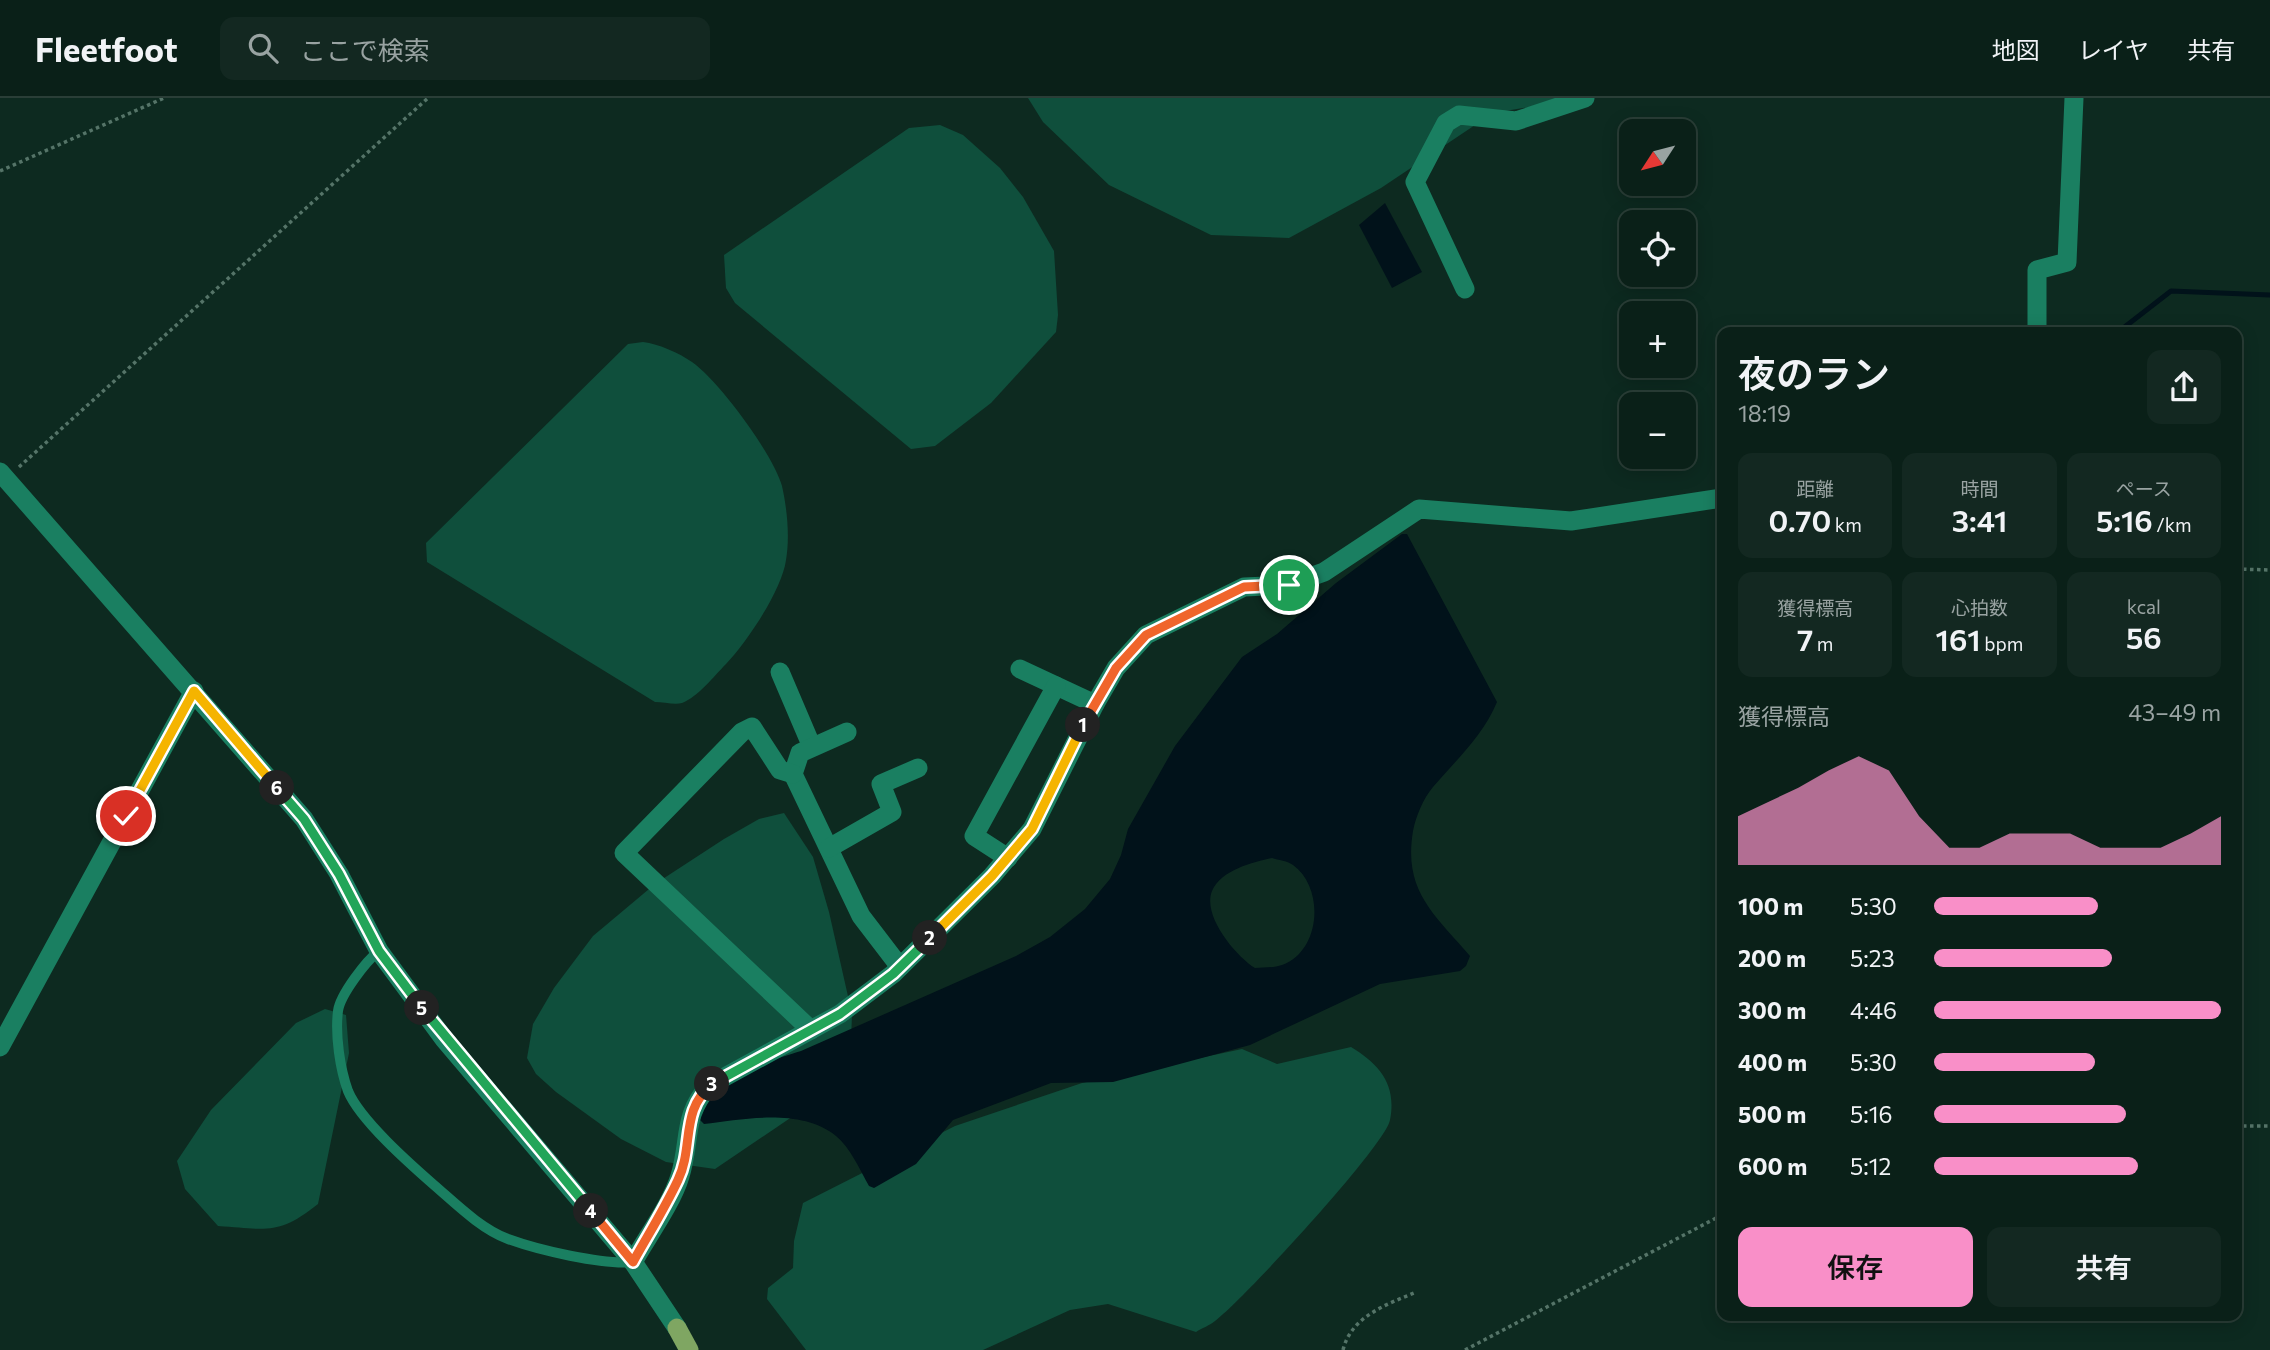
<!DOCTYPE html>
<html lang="ja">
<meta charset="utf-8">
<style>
:root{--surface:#0a2018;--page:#132821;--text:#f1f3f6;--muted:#99a3a2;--line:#2a3e37;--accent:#f98fc8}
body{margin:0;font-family:Commissioner,"Noto Sans JP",sans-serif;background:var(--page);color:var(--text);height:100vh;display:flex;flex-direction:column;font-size:26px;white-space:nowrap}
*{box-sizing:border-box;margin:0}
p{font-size:23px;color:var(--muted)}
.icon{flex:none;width:38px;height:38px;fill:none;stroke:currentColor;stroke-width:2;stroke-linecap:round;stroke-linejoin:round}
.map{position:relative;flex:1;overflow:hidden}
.details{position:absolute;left:1717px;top:229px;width:525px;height:994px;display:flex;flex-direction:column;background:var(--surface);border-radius:14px;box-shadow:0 4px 18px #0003,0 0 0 2px var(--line)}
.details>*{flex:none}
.needle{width:46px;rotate:234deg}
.buttons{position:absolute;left:1619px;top:21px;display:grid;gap:14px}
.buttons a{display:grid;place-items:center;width:77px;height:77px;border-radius:14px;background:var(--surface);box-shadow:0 4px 18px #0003,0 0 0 2px var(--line);font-size:35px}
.pin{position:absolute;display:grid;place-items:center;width:60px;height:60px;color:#fff;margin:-30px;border:4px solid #fff;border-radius:50%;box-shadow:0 2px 7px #0007}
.km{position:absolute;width:35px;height:35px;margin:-18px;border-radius:50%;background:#222;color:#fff;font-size:19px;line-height:35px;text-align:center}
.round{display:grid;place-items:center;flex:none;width:74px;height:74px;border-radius:14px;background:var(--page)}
.summary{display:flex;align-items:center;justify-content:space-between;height:119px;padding:0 21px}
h1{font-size:38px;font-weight:600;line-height:52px}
.metrics{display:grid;grid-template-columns:repeat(3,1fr);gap:10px;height:119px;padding:7px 21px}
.metrics div{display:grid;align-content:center;border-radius:14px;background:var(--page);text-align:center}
.metrics b{font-size:30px;font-weight:600}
.metrics small{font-size:19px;font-weight:400}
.metrics p{font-size:19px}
.chart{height:196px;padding:14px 21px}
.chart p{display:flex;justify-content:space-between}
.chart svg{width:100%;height:126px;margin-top:7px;fill:var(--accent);opacity:.7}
.button{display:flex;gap:14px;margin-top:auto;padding:14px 21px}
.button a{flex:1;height:80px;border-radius:14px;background:var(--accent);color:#111;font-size:28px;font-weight:600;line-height:80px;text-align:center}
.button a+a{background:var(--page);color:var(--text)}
ul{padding:0 21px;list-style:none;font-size:23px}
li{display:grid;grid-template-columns:112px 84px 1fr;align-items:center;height:52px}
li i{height:18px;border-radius:9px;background:var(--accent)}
header{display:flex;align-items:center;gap:42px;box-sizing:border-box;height:98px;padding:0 35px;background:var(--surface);border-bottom:2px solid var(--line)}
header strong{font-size:33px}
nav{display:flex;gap:38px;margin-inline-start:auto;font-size:24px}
.search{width:490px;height:63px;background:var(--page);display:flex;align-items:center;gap:18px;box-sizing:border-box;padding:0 24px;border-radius:14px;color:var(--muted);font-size:26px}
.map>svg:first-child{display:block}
</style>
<header>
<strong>Fleetfoot</strong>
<div class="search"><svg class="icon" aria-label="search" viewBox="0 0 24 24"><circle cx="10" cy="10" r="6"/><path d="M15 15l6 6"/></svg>ここで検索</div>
<nav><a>地図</a><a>レイヤ</a><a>共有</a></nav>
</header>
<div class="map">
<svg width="2270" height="1252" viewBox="0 0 2270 1252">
<rect width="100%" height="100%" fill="#0d2a20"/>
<!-- green -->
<g fill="#0f4f3c">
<path d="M 1028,0 L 1585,0 L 1493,15 L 1381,90 L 1289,140 L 1211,137 L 1109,87 L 1043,24 Z"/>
<path d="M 940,27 L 963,37 L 1000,70 L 1023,99 L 1054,153 L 1058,217 L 1056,234 L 991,305 L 935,348 L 911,351 L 735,205 L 726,190 L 724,157 L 909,30 Z"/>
<path d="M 643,244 C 659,246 679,255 692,264 C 719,283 773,356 782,388 C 787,410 790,439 786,462 C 782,492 747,544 726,566 C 714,578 698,599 682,605 C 675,607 663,604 655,604 L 427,464 L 426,445 L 628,246 Z"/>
<path d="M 784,715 L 813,759 L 829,814 L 852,916 L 850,969 L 805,1010 L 715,1071 L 666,1064 L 621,1041 L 556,994 L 536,976 L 527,960 L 533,926 L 554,890 L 593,838 L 655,786 L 724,741 L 759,721 Z"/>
<path d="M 325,911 L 346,917 L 349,955 L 318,1106 C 278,1138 266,1131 218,1128 L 185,1091 L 177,1063 L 211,1012 L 296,925 Z"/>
<path d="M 1351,949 C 1379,966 1397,986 1390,1022 C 1385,1048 1242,1203 1215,1223 C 1209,1228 1202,1230 1196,1234 L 1108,1206 L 1070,1212 L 983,1252 L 806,1252 L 767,1201 L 768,1190 L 793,1170 L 794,1143 L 803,1105 L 955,1028 L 1082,985 L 1242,951 L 1277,966 Z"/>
</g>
<!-- water -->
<g fill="#01121a" fill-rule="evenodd">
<path d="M 1385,105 L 1422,174 L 1392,190 L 1359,127 Z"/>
<path d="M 1402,436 L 1407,436 L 1497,604 C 1483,638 1456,662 1433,689 C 1423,701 1416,718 1413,733 C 1403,793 1434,816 1470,858 L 1466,868 L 1460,873 L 1380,886 L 1250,947 L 1113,984 L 1051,985 L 953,1022 L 916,1066 L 874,1090 L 869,1088 C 860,1072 850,1049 836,1038 C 801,1010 745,1021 704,1026 L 700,1022 C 705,984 767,963 801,953 L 1016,858 L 1050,839 L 1085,811 L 1110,781 L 1121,757 L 1128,731 L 1175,648 L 1242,559 L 1277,536 L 1336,485 ZM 1272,760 C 1278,762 1288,763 1293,767 C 1325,790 1321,853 1282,867 C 1274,870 1263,869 1255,870 C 1236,858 1202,818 1212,793 C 1221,772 1253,764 1272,760 Z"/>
</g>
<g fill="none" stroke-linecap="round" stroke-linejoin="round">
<!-- stream -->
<path stroke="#01121a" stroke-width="5" d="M 2122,234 L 2122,231 L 2171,193 L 2270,197"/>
<!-- path -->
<g stroke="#557468" stroke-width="3.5" stroke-dasharray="3.5 3.5" stroke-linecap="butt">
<path d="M 0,73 L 164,0"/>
<path d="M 19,369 L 428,0"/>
<path d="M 2236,471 L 2270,472"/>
<path d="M 2236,1028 L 2270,1028"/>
<path d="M 1343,1252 C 1351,1219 1385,1207 1414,1195"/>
<path d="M 1465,1252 L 1722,1117"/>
</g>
<!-- service -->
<path stroke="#1a7f61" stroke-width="10" d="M 379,853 C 366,863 340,897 338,913 C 335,937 340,971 348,993 C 360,1022 410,1066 434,1087 C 456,1106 481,1131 508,1141 C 538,1152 602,1167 633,1164"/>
<!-- minor -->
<g stroke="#1a7f61" stroke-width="19">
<path d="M 1465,191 L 1415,84 L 1446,25 L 1459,17 L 1516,23 L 1585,0"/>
<path d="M 2037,234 L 2037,172 L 2067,164 L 2074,0"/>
<path d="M 1020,571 L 1095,606"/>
<path d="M 780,574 L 812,649"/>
<path d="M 847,634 L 800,655 L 793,676 L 861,818 L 900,869"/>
<path d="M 793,676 L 780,672 L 752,629 L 742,634 L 624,755 L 811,932"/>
<path d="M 829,750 L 892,714 L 881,686 L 918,670"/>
<path d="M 1008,760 L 974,738 L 1056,588"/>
<path d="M 633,1164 C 647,1139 672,1105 680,1078 C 691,1042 682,1017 710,987 L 840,916 L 893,876 L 992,778 L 1032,731 L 1095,606 L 1116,570 L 1146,537 L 1244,489 L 1288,487 L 1324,474 L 1419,411 L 1571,423 L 1722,400"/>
</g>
<!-- tertiary -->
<g stroke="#1a7f61" stroke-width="19">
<path d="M 0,374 L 304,721 L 339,776 L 379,853 L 444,941 L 633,1164 L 677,1230"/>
<path d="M 0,949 L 194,593"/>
</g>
<!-- primary -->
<path stroke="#7fa662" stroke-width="19" d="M 677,1230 L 689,1252"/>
</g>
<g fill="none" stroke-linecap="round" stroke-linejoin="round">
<!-- split-1 casing -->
<g stroke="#fff" stroke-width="14">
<path id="split-1" d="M 1083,627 L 1116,570 L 1146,537 L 1244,489 L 1289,487"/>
</g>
<!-- split-2 casing -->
<g stroke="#fff" stroke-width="14">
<path id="split-2" d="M 930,840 L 992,778 L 1032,731 L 1083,627"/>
</g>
<!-- split-3 casing -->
<g stroke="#fff" stroke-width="14">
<path id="split-3" d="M 712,986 L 840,916 L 893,876 L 930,840"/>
</g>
<!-- split-4 casing -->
<g stroke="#fff" stroke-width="14">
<path id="split-4" d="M 591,1113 L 633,1164 C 648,1137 665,1110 678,1082 C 694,1049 680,1012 712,986"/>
</g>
<!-- split-5 casing -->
<g stroke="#fff" stroke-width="14">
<path id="split-5" d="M 422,910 L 591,1113"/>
</g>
<!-- split-6 casing -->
<g stroke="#fff" stroke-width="14">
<path id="split-6" d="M 277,690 L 304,721 L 339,776 L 379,853 L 422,910"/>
</g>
<!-- split-7 casing -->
<g stroke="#fff" stroke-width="14">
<path id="split-7" d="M 126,718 L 194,593 L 277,690"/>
</g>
<!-- split-1 -->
<use href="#split-1" stroke="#f0652b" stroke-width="9"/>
<!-- split-2 -->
<use href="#split-2" stroke="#f5b400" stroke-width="9"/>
<!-- split-3 -->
<use href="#split-3" stroke="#22a559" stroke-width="9"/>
<!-- split-4 -->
<use href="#split-4" stroke="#f0652b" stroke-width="9"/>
<!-- split-5 -->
<use href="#split-5" stroke="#22a559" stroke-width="9"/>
<!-- split-6 -->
<use href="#split-6" stroke="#22a559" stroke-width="9"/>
<!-- split-7 -->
<use href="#split-7" stroke="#f5b400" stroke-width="9"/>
</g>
</svg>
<div class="buttons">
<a><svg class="needle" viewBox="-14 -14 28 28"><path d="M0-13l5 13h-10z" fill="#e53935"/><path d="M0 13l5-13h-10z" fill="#99a3a2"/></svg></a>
<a><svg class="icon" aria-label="locate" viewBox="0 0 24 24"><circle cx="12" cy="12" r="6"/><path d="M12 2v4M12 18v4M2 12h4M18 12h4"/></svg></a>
<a>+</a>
<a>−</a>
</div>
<div class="pin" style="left:1289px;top:487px;background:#1e9e55"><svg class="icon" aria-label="arrive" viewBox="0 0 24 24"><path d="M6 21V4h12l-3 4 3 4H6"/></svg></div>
<div class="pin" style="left:126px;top:718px;background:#d93025"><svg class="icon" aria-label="check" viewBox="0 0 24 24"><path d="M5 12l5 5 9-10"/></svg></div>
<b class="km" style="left:1083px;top:627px">1</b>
<b class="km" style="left:930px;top:840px">2</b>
<b class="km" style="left:712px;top:986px">3</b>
<b class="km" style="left:591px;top:1113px">4</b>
<b class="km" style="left:422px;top:910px">5</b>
<b class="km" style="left:277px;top:690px">6</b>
<section class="details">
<div class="summary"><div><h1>夜のラン</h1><p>18:19</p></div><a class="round"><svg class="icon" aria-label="share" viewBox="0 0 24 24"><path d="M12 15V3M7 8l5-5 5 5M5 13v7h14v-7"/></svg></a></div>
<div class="metrics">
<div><p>距離</p><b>0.70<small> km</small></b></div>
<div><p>時間</p><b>3:41</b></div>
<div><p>ペース</p><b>5:16<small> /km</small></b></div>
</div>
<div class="metrics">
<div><p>獲得標高</p><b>7<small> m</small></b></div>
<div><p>心拍数</p><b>161<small> bpm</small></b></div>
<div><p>kcal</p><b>56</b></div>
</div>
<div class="chart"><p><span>獲得標高</span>43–49 m</p>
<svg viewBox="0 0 160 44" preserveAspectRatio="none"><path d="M0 44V27L10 22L20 17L30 11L40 6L50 11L60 27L70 38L80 38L90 33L100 33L110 33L120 38L130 38L140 38L150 33L160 27V44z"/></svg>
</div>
<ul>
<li><b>100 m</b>5:30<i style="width:57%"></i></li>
<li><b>200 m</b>5:23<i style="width:62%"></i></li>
<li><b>300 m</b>4:46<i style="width:100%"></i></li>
<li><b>400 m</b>5:30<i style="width:56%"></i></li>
<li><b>500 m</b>5:16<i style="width:67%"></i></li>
<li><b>600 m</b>5:12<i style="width:71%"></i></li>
</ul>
<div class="button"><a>保存</a><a>共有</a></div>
</section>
</div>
